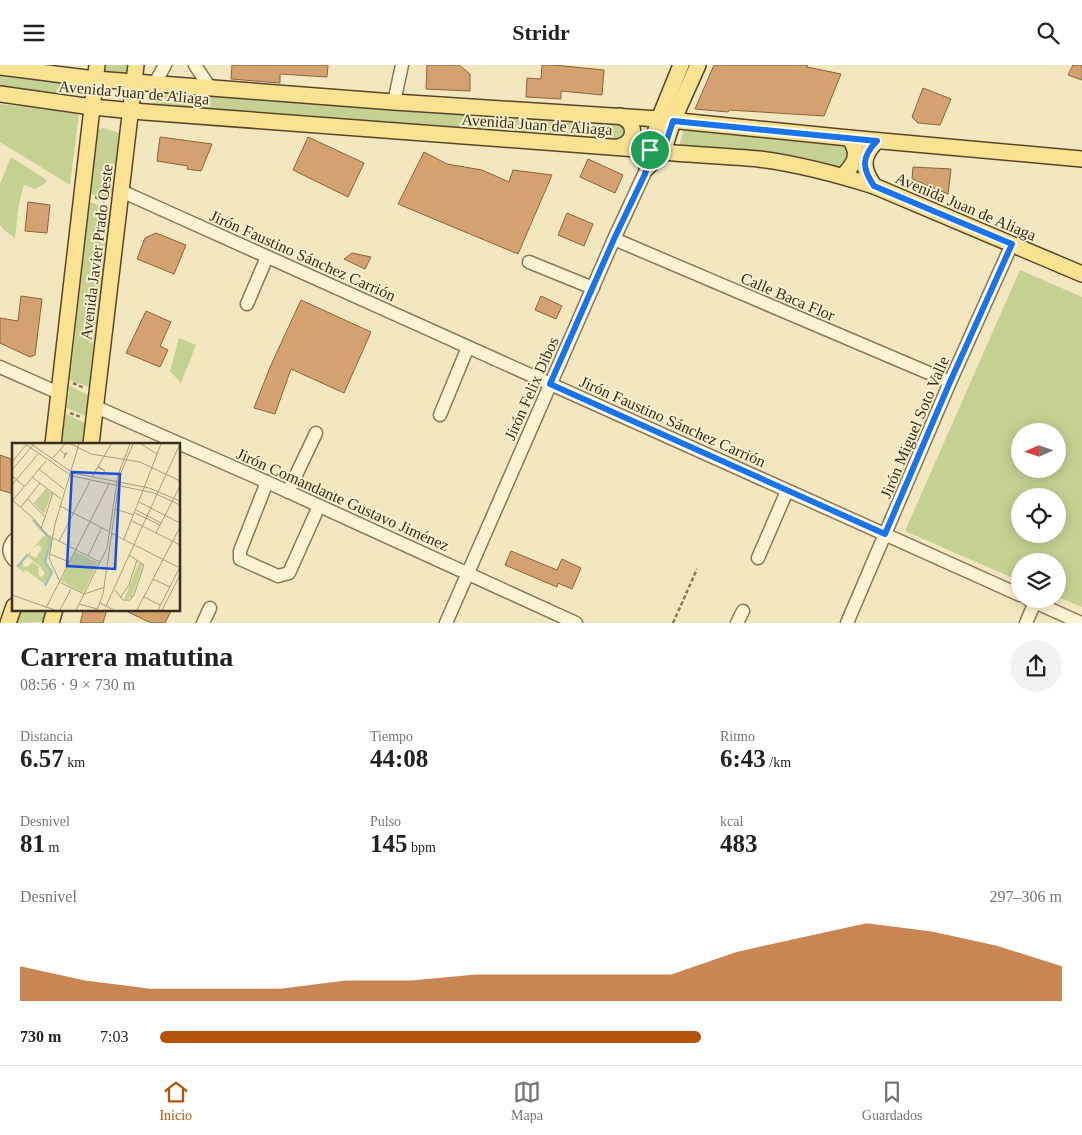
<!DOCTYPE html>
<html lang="es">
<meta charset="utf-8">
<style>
:root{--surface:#fff;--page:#f2f2f2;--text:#222;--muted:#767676;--line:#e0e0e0;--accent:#b45309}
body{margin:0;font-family:"Times New Roman",serif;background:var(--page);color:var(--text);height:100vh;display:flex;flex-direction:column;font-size:19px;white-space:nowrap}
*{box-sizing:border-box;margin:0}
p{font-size:16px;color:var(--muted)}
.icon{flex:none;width:28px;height:28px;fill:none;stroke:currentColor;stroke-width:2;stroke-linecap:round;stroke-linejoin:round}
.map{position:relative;height:558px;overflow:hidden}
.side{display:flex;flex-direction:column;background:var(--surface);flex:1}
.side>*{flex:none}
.needle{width:32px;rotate:267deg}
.buttons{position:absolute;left:1011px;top:358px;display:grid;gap:10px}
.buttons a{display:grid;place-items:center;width:55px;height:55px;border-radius:50%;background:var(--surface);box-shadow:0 2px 12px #0003;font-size:25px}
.pin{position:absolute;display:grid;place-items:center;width:42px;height:42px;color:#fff;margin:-21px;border:2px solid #fff;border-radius:50%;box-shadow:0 1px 5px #0007}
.round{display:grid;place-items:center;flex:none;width:52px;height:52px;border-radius:26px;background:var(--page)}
.head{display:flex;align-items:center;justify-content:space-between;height:85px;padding:0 20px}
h1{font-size:28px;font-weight:800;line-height:38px}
.stats{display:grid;grid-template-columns:repeat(3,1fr);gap:8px;height:85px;padding:5px 20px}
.stats div{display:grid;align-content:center}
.stats b{font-size:25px;font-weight:800}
.stats small{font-size:14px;font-weight:400}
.stats p{font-size:14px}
.chart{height:140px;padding:10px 20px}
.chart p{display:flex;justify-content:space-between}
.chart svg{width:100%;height:90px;margin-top:5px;fill:var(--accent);opacity:.7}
ul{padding:0 20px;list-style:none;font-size:16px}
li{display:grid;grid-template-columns:80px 60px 1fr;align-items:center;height:38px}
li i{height:12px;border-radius:6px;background:var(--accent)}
header{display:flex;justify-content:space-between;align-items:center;height:65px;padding:0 20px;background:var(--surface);font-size:22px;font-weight:800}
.tab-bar{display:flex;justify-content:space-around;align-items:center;height:70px;border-top:1px solid var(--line);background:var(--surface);font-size:14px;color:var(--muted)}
.tab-bar a{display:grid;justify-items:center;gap:2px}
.tab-bar .selected{color:var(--accent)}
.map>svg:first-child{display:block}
</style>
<header><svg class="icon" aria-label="menu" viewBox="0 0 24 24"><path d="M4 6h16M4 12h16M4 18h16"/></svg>Stridr<svg class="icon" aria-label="search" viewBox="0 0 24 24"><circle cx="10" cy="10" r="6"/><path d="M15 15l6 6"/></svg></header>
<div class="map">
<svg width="1082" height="558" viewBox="0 0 1082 558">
<rect width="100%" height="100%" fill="#f2e7bf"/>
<!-- green -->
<g fill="#c4d192" fill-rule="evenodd">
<path d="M 106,0 L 136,0 L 134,17 L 104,14 Z"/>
<path d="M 0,8 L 72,18 L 71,32 L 0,21 Z"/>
<path d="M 154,26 L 638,56 L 634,82 L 153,41 Z"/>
<path d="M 0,39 L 79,48 L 70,120 L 0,77 Z"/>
<path d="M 686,57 L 877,76 L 866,110 L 843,111 L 677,88 Z"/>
<path d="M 104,63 L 119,68 L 111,135 L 91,129 L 98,64 Z"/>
<path d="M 11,92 L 47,115 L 44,119 L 35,124 L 24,120 L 19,138 L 15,173 L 4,165 L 0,160 L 0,119 Z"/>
<path d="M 90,137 L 110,144 L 89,322 L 70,315 Z"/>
<path d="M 1020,205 L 1082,232 L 1082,542 L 1058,532 L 1058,496 L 1020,496 L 1020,516 L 905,466 ZM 1020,366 L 1058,366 L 1058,404 L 1020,404 ZM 1020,431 L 1058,431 L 1058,469 L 1020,469 Z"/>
<path d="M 179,273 L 196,280 L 181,318 L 170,306 Z"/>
<path d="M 70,321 L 88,330 L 86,351 L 67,343 Z"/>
<path d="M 66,349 L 85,358 L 82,379 L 61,379 Z"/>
<path d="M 18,544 L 47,544 L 42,557 L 13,558 Z"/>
</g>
<!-- building -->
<g fill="#d4a271" stroke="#8e6239">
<path d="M 232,0 L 328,0 L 327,12 L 280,9 L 280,18 L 231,14 Z"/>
<path d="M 427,0 L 459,0 L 470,9 L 470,26 L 426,24 Z"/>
<path d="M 542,0 L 554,0 L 604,5 L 602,30 L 561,26 L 561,34 L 526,32 L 527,13 L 541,14 Z"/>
<path d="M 714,0 L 808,0 L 807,2 L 841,9 L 824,51 L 729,45 L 728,47 L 695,44 Z"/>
<path d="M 1073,0 L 1082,0 L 1082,15 L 1068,10 Z"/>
<path d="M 923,23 L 951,34 L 940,60 L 918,58 L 912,52 Z"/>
<path d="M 160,72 L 212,79 L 201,106 L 187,104 L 188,101 L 157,96 Z"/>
<path d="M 308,72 L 364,98 L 348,132 L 293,105 Z"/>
<path d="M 424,87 L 447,99 L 482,105 L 509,117 L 513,105 L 552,110 L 518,189 L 398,139 Z"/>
<path d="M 588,94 L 623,110 L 615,128 L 580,112 Z"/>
<path d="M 913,102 L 951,104 L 948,129 L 912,114 Z"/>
<path d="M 28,137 L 50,140 L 47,168 L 25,166 Z"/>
<path d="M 567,148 L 593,159 L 584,181 L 558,170 Z"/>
<path d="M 156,168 L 186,180 L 174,209 L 137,194 L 145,173 Z"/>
<path d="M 352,188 L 371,192 L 365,204 L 344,194 Z"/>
<path d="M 21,231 L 42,234 L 35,290 L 30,292 L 0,278 L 0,253 L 18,256 Z"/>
<path d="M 541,231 L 562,241 L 556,254 L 535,245 Z"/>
<path d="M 301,235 L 371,267 L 344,328 L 291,304 L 275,349 L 254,343 L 271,300 Z"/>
<path d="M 146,246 L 171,257 L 160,281 L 168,285 L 160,302 L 126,288 Z"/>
<path d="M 0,390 L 14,395 L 14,429 L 0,425 Z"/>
<path d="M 511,486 L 557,505 L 562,494 L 581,503 L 572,524 L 558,518 L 557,522 L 505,500 Z"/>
<path d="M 84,544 L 107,544 L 103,558 L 80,558 Z"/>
<path d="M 122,544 L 172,544 L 165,558 L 151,558 Z"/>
</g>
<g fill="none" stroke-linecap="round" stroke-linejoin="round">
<!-- minor casing -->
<g stroke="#8c7755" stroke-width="15">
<g id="minor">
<path d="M 195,0 L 210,23"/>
<path d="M 155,18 L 165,0"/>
<path d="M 394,37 L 402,0"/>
<path d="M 121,126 L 1020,530"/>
<path d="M 614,174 L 950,317"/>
<path d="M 529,197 L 593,223"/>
<path d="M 247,239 L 267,192"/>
<path d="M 0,302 L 59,328"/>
<path d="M 96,342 L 267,417 L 576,558"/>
<path d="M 440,350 L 468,282"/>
<path d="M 267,417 L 240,486 L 240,494 L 278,511 L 289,508 L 319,441"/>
<path d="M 288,427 L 316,368"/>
<path d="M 14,475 C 8,482 8,488 14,495"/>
<path d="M 758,493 L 787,426"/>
<path d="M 1028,534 L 1081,558"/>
<path d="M 203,558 L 210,543"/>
<path d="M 446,558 L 614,174 L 647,103"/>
<path d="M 737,558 L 743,546"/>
<path d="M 847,558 L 950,317 L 1012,179"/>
<path d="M 1026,558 L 1035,537"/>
</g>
</g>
<!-- major casing -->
<g stroke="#59442a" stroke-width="18">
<g id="major">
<path d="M 0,2 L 95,14 L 394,37 L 659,54 L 849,73 L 1082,94"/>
<path d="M 0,29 L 92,42 L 145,47 L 650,85 L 663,87 C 695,90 727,91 759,94 C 798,99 836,109 874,121 L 1082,209"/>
<path d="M 618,82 C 636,78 638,58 620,51"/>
<path d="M 648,94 L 659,54 L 681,0"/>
<path d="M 647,103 L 663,87 L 673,56 L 698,0"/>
<path d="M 843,111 C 855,98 861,89 849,73"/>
<path d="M 874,121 C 862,103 861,92 877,76"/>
<path d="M 53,379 L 97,0"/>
<path d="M 91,379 L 136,0"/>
<path d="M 8,558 L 14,541"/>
<path d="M 51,558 L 55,544"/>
</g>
</g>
<!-- path -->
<g stroke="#8c7755" stroke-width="2.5" stroke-dasharray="4 2.5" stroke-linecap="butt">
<path d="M 95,132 L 106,137"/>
<path d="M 73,318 L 84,323"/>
<path d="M 70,348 L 81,352"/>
<path d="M 673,558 L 697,504"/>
</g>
<!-- minor -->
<use href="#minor" stroke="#fcf3d3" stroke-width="12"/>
<!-- major -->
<use href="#major" stroke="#f9e292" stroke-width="15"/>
</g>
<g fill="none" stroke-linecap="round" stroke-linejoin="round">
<!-- route casing -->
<g stroke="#fff" stroke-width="10">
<path id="route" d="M 673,56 L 877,76 C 861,92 862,103 874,121 L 1012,179 L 950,317 L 885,469 L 550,319 L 614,174 L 645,109 C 648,101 648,93 650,85 L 663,87 Z"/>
</g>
<!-- route -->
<use href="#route" stroke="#1a73e8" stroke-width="6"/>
</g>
<g text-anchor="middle" stroke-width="4" stroke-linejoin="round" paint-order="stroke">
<!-- street labels -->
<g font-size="16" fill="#3a2d1b" stroke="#f9f0cf">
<text transform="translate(134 27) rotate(5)" y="6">Avenida Juan de Aliaga</text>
<text transform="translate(537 59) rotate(4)" y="6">Avenida Juan de Aliaga</text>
<text transform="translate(966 141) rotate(23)" y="6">Avenida Juan de Aliaga</text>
<text transform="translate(96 187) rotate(-83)" y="6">Avenida Javier Prado Oeste</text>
<text transform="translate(303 190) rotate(24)" y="6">Jirón Faustino Sánchez Carrión</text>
<text transform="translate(788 231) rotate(23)" y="6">Calle Baca Flor</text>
<text transform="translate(531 323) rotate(-66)" y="6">Jirón Felix Dibos</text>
<text transform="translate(673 356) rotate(24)" y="6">Jirón Faustino Sánchez Carrión</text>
<text transform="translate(914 362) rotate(-67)" y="6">Jirón Miguel Soto Valle</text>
<text transform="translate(343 434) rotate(24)" y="6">Jirón Comandante Gustavo Jiménez</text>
</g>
</g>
<!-- overview -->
<g transform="translate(12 378)">
<rect width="168" height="168" fill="#f2e7bf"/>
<path d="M 35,47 L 40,50 L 32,71 L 23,61 ZM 32,93 L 39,97 L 34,120 L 41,129 L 34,142 L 14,127 L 11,129 L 6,124 L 11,117 L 11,123 L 15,124 L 21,119 L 27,124 L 26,131 L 29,134 L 33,131 L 29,124 L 15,113 L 19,108 L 18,112 L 24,115 L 30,105 L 26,102 L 20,106 ZM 63,108 L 86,120 L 71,150 L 49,138 ZM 127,119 L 131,122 L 120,154 L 112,157 Z" fill="#c4d192"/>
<path fill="none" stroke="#a2c3bc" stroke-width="2.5" d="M 21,77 L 39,97 L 33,119 L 40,129 L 33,143M 5,124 L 16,111"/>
<path fill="none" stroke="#a89d7d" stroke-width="1" d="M 13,1 L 60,33 L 142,50 L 168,62M 19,1 L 61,30 L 137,45 L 168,58M 59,1 L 79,11 L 128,19 L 168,38M 129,1 L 145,11M 48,7 L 53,11 L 55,9 L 52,15 L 53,11M 40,16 L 53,1M 0,19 L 14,2M 85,24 L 93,28 L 86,23M 27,26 L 52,46M 0,27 L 22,1M 0,33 L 12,43M 20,34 L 49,56M 80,34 L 99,1M 0,42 L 26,11M 15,55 L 33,74M 0,57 L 20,74 L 35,92 L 88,119M 1,57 L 34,18M 127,59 L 168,80M 22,61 L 35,46M 48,63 L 96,88M 9,64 L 28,40M 103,66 L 122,72M 124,67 L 149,80M 123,70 L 148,82M 120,78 L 168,102M 29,86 L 41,50M 99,90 L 168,125M 144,90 L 168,43M 112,96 L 149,1M 47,98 L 78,38M 38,111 L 57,119M 76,113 L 90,84M 141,136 L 158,144M 47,137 L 37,115 L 43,81 L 67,1M 47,139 L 72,151 L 93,144M 103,147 L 111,157 L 118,157 L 122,152 L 132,122 L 117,112M 0,152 L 43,167M 132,154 L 148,162M 108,155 L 117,142 L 125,117M 88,160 L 102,167M 67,161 L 85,166M 94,163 L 167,3M 34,165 L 97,41M 48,167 L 59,146M 64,167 L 95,105 L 106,32 L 118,1M 85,167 L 91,151 L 108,32 L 121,1M 125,167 L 168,84M 146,167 L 168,124M 150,167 L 168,132"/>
<path fill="#1d4ed8" fill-opacity="0.15" stroke="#1d4ed8" stroke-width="2.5" d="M 60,29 L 108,31 L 103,126 L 55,123 Z"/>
<rect width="168" height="168" fill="none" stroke="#3a2d1b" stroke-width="2.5"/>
</g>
</svg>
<div class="buttons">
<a><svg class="needle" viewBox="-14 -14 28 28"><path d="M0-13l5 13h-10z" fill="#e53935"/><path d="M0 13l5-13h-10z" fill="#767676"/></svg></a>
<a><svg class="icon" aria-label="locate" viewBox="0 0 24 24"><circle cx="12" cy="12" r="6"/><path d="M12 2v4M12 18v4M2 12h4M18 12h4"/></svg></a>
<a><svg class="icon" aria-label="layers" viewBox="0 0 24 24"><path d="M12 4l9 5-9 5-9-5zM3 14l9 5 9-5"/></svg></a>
</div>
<div class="pin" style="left:650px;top:85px;background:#1e9e55"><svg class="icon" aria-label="arrive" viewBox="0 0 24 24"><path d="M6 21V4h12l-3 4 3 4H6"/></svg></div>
</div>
<section class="side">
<div class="head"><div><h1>Carrera matutina</h1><p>08:56 · 9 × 730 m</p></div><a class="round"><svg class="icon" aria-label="share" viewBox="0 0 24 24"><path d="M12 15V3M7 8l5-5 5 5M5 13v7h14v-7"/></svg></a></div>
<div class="stats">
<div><p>Distancia</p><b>6.57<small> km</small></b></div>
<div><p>Tiempo</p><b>44:08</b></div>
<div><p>Ritmo</p><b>6:43<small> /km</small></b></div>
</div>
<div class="stats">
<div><p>Desnivel</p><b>81<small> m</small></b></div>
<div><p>Pulso</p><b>145<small> bpm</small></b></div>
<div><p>kcal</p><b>483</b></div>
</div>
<div class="chart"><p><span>Desnivel</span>297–306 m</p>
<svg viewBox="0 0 160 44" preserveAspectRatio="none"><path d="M0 44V27L10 34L20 38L30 38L40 38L50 34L60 34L70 31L80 31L90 31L100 31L110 20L120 13L130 6L140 10L150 17L160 27V44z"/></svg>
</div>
<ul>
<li><b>730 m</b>7:03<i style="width:60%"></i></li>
</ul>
</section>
<nav class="tab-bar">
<a class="selected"><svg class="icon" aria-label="home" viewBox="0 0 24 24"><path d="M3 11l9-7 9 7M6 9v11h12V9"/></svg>Inicio</a>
<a><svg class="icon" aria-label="map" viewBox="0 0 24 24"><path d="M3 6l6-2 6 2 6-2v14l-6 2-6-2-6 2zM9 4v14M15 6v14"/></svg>Mapa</a>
<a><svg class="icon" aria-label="saved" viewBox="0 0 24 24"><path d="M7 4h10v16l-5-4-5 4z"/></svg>Guardados</a>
</nav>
